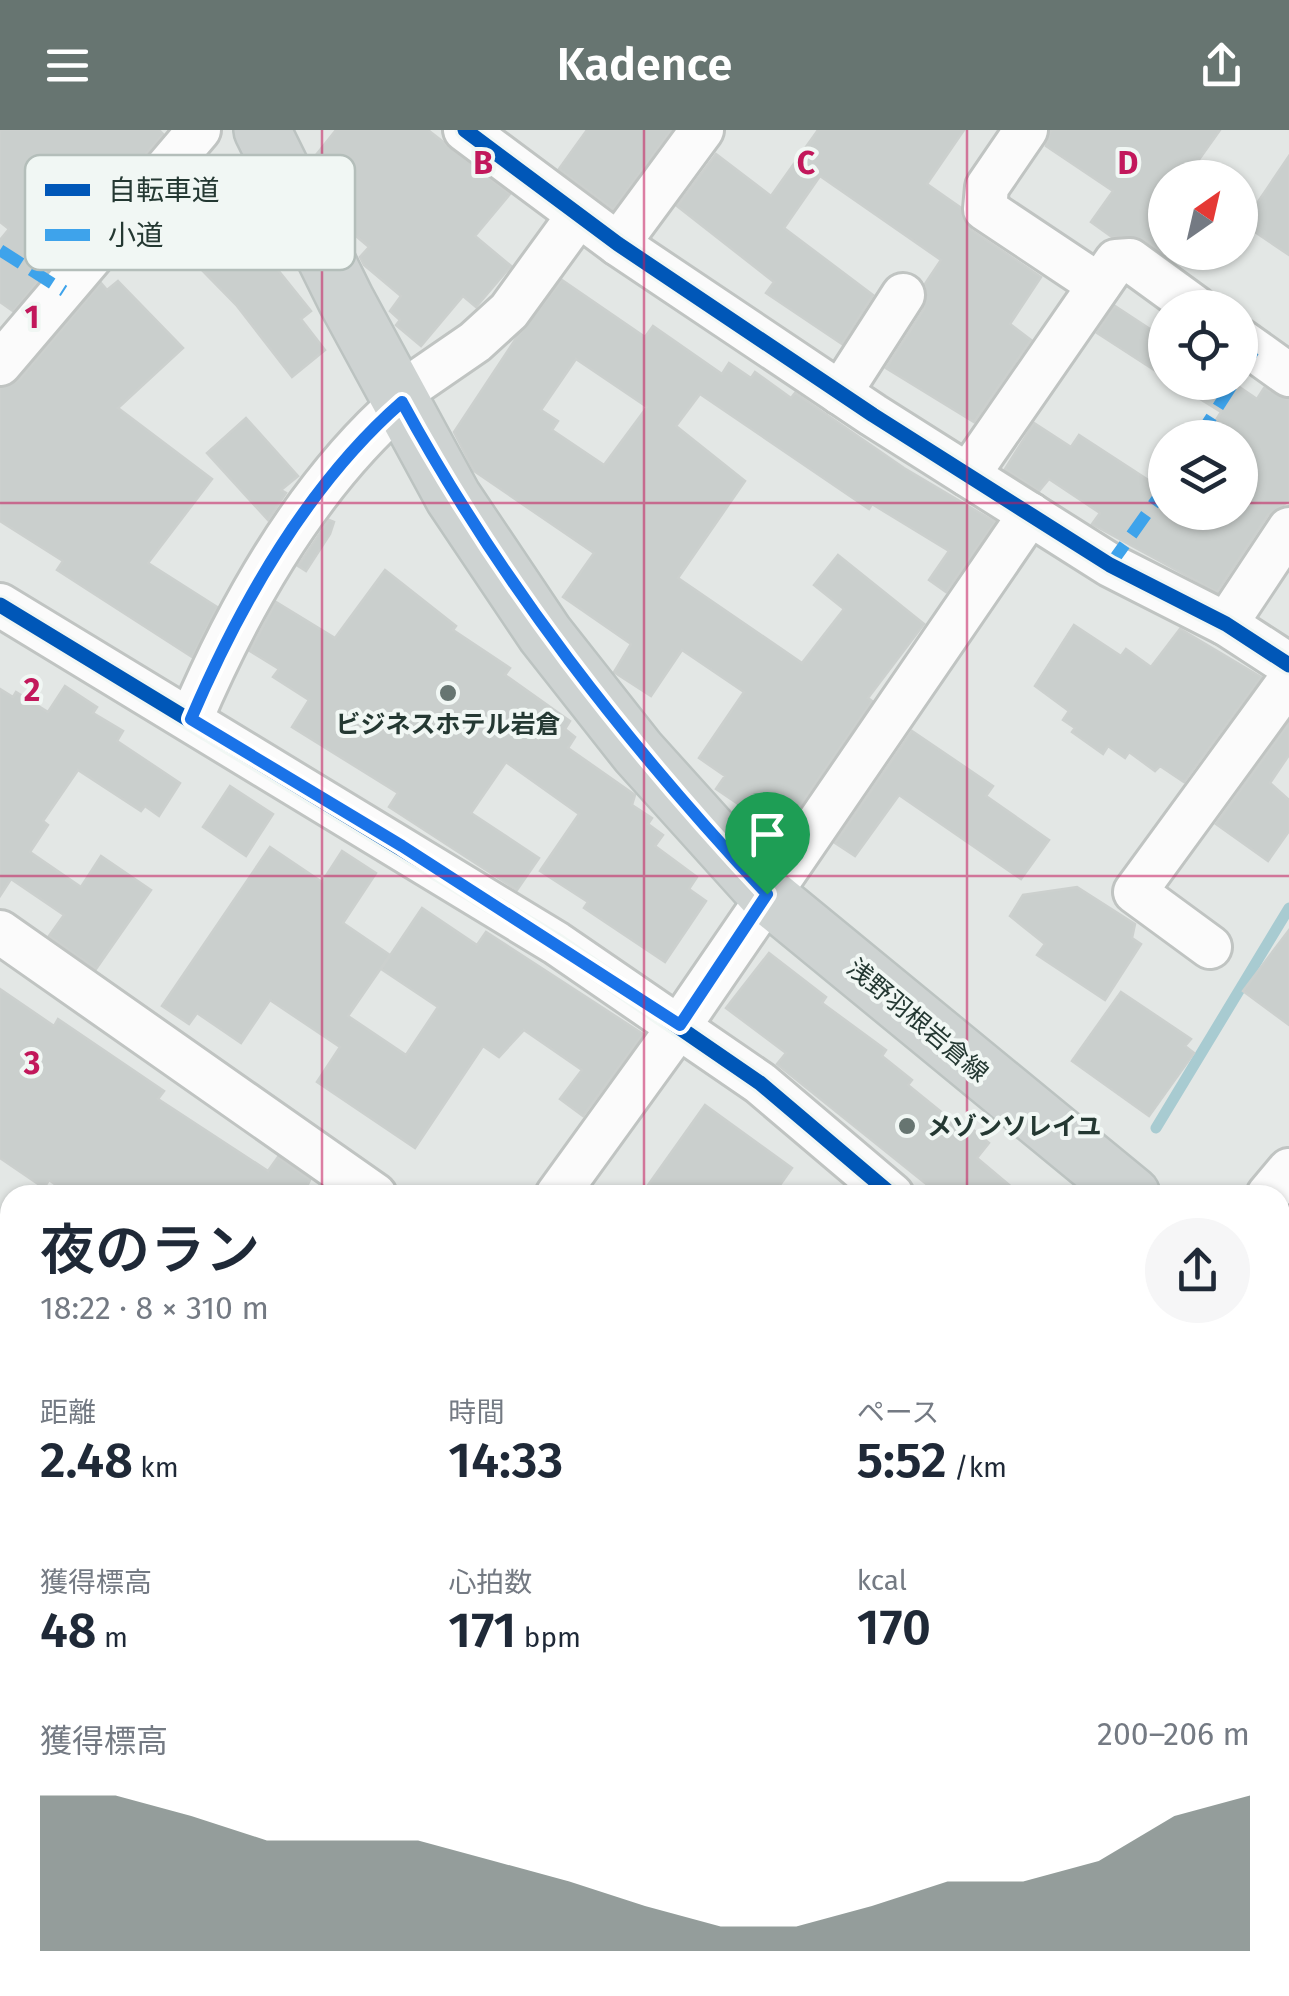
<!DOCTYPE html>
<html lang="ja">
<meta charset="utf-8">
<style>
:root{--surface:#fff;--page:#f6f6f7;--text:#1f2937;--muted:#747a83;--accent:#677571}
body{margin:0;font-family:"Fira Sans","Noto Sans JP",sans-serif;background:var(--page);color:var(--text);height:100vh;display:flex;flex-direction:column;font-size:38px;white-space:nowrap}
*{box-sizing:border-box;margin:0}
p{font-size:32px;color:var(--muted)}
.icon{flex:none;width:55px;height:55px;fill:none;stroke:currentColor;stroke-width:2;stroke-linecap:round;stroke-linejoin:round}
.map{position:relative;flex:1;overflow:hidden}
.sheet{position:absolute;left:0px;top:1055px;width:1290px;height:812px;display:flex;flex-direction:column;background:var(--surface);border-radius:30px 30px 0 0;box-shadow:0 2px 8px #0004}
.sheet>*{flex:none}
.needle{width:65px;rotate:34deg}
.fabs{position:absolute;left:1148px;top:30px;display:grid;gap:20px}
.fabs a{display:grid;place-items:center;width:110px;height:110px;border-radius:50%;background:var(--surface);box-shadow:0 2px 8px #0004;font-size:50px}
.pin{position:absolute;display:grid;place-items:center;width:85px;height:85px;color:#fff;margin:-102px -42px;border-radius:50% 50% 50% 0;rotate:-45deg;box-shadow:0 0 10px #0007}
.pin .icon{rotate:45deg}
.round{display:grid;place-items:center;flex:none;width:105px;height:105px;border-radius:52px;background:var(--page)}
.summary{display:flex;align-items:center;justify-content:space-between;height:170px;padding:0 40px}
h1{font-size:55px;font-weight:600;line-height:75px}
.metrics{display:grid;grid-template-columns:repeat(3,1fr);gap:15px;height:170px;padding:10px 40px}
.metrics div{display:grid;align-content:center}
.metrics b{font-size:50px;font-weight:600}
.metrics small{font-size:28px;font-weight:400}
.metrics p{font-size:28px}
.chart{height:280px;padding:20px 40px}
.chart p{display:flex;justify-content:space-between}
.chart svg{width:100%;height:180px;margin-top:10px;fill:var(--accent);opacity:.7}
header{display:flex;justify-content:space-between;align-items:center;height:130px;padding:0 40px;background:var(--accent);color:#fff;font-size:45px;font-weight:600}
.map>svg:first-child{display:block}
</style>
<header><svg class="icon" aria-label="menu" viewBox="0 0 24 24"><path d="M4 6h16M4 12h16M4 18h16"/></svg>Kadence<svg class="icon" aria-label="share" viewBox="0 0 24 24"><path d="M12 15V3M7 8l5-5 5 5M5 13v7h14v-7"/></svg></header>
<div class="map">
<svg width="1289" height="1866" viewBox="0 0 1289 1866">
<rect width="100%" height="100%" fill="#e3e7e5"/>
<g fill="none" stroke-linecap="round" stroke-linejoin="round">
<!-- stream -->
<path stroke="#a8cbd1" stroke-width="11" d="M 1156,998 L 1289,778"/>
</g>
<!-- building -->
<g fill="#cacfcd" stroke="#ccd0ce" stroke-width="2.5" fill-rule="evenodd">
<path d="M 0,0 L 159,0 L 163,4 L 120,54 L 114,48 L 64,113 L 67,117 L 13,181 L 0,172 L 0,110 L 9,99 L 0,92 Z"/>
<path d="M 336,0 L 428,0 L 510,64 L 475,106 L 511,136 L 476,177 L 463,166 L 421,216 L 396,195 L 400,190 L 390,181 L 401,166 L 364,135 L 360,127 L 369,117 L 344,96 L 350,84 L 330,67 L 334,56 L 312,30 Z"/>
<path d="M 587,0 L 671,0 L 613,79 L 559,39 Z"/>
<path d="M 818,0 L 964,0 L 927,54 L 960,77 L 971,100 L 1041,147 L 1010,194 L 1031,210 L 974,292 L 886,238 L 924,179 L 925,154 L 941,130 L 820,46 L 784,98 L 873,165 L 842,214 L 766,163 L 774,152 L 677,76 L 716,24 L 771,66 Z"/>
<path d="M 1051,0 L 1220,0 L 1193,38 L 1188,34 L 1178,48 L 1165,48 L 1165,125 L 1144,109 L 1112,107 L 1091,92 L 1113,61 L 1046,16 Z"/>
<path d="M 1289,26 L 1289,125 L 1243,94 Z"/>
<path d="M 197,41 L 223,63 L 253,61 L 245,87 L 273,117 L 270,120 L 281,131 L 278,140 L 311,181 L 301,189 L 325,220 L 292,247 L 237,176 L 154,91 Z"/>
<path d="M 562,150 L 645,207 L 653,196 L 722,244 L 729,233 L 751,248 L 755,242 L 791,268 L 795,263 L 904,338 L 995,392 L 946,462 L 929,450 L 949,421 L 872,374 L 869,379 L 700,264 L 676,296 L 745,351 L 678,448 L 802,533 L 844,479 L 814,455 L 838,425 L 924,494 L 868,568 L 872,571 L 781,703 L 716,659 L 725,646 L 699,628 L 744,562 L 682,520 L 651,566 L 614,542 L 631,514 L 563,467 L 594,423 L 474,341 L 454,302 L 515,210 ZM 576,229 L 647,277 L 604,335 L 552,300 L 558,291 L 541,280 Z"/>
<path d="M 118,151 L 183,218 L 118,278 L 212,349 L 148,433 L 217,477 L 192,527 L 57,440 L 63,431 L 0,391 L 0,258 L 19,250 L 101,153 L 107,160 Z"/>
<path d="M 1115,176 L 1165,209 L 1165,247 L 1097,203 Z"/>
<path d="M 1173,252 L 1232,252 L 1257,269 L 1264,258 L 1289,270 L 1289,371 L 1268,385 L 1217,462 L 1092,394 L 1100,383 L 1049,349 L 1039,361 L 1005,339 L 1034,293 L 1071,317 L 1079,305 L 1165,361 L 1165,382 L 1240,382 L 1240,308 L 1205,308 L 1221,282 Z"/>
<path d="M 246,288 L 298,346 L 281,360 L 286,363 L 268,390 L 207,323 Z"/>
<path d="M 329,390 L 334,392 L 330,404 L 306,441 L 298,436 Z"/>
<path d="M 385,440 L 456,496 L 453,500 L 510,538 L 505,545 L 570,591 L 565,599 L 575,607 L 568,618 L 635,665 L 632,675 L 652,688 L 648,694 L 663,705 L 655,716 L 697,747 L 689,759 L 706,771 L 665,832 L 584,778 L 588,772 L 540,741 L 579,684 L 506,632 L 471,683 L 539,728 L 517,760 L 389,677 L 398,663 L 292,597 L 309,570 L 273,547 L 279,539 L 250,521 L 276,472 L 335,508 Z"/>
<path d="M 1074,495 L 1121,526 L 1126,519 L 1151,537 L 1180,499 L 1261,547 L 1184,652 L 1160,636 L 1155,641 L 1129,622 L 1125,628 L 1108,616 L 1103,624 L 1072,602 L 1075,598 L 1063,590 L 1069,581 L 1035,556 Z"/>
<path d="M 65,556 L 97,577 L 93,583 L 123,601 L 117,611 L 180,653 L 159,686 L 145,676 L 141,681 L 78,640 L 43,691 L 48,695 L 30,722 L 81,757 L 101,726 L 151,760 L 96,839 L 49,806 L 64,785 L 11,749 L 0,766 L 0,559 L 13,567 L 16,562 L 48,582 Z"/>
<path d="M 1289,593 L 1289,625 L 1270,653 L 1289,670 L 1289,701 L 1268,731 L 1216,694 Z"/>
<path d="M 912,601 L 993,656 L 986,666 L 1049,710 L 1021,749 L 899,665 L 855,726 L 835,713 Z"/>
<path d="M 230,656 L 273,684 L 246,726 L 203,697 Z"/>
<path d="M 270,717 L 322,752 L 342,721 L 376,743 L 343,793 L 390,825 L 348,886 L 406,925 L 438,877 L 381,839 L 422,778 L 477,815 L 486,802 L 643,904 L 583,986 L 560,969 L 582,940 L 524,900 L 499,927 L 483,916 L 415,1018 L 317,952 L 340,917 L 270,870 L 241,913 L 197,883 L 189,894 L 162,876 Z"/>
<path d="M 1077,757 L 1135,794 L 1132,808 L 1141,814 L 1105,870 L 1037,825 L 1045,814 L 1010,786 L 1023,765 Z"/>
<path d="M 1289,800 L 1289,895 L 1243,861 Z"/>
<path d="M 769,823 L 826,867 L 822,873 L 886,920 L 882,926 L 912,950 L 908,955 L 961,998 L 965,993 L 989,1013 L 977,1028 L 1021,1065 L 940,1065 L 777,934 L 786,923 L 726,878 Z"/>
<path d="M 0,859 L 54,896 L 58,889 L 164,961 L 158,969 L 268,1041 L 278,1027 L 310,1050 L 303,1065 L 70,1065 L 49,1050 L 44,1058 L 0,1028 Z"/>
<path d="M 1121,862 L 1191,909 L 1185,916 L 1194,923 L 1149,986 L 1072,931 Z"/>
<path d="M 705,975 L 792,1038 L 773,1065 L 641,1065 Z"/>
</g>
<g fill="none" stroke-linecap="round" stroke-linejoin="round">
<!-- minor casing -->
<g stroke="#c0c4c2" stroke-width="48">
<g id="minor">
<path d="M 465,0 L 618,114 L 873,285 L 1110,435 L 1226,494 L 1289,535"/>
<path d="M 1026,0 L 987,57 L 985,79 L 1099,155"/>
<path d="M 618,114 L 702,0"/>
<path d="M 1240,210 L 1289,245"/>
<path d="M 0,234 L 199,0"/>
<path d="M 840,263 L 903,165"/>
<path d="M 398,265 L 475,212 L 509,181 L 578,86"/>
<path d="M 968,345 L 1116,131 L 1130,130 L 1196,178"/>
<path d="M 0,475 L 556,813 L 760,953 L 892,1065"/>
<path d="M 1226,494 L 1289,399"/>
<path d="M 191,589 C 240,474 307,355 402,272"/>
<path d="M 0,802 L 375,1065"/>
<path d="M 1210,817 L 1135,762 L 1289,551"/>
<path d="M 557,1065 L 680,895 L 1030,384"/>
<path d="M 1268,1065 L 1289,1040"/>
<path d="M 0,1110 L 10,1116"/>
<path d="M 1280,1395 L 1289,1402"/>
<path d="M 0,1442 L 10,1448"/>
<path d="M 1280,1734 L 1289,1742"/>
<path d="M 0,1785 L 10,1792"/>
<path d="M 111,1858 L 124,1866"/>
<path d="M 18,1866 L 23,1858"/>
<path d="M 1285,1866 L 1289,1860"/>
</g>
</g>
<!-- major casing -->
<g stroke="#bcc3c1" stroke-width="60">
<g id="major">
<path d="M 262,0 L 346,170 L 453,367 L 545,504 L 638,622 L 767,765 L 1132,1065"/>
<path d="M 1280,1182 L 1289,1190"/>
</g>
</g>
<!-- minor -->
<use href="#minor" stroke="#fbfbfb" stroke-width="42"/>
<!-- major -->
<use href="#major" stroke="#ced3d2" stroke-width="55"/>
<!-- quiet -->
<g stroke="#3ea3eb" stroke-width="12" stroke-dasharray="25 12" stroke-linecap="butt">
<path d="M 0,120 L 64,161"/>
<path d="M 1240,242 L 1254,220"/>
<path d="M 1198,308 L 1234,252"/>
<path d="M 1110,435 L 1165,358"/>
</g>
<!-- cycleway casing -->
<g stroke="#f1f7f4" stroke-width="21">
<g id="cycleway">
<path d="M 465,0 L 618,114 L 873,285 L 1110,435 L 1226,494 L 1289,535"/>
<path d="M 0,475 L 556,813 L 760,953 L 892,1065"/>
</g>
</g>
<!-- cycleway -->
<use href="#cycleway" stroke="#0057b8" stroke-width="15"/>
</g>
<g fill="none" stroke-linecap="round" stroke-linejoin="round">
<!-- route casing -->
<g stroke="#fff" stroke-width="20">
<path id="route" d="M 402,272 C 501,454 626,613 767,764 L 680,895 L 402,716 L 191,589 C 240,474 307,355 402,272 Z"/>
</g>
<!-- route -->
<use href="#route" stroke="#1a73e8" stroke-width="12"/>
</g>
<!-- grid -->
<path fill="none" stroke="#c2185b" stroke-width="2.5" stroke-opacity="0.55" d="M 322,0 L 322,1065M 644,0 L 644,1065M 967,0 L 967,1065M 0,373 L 1165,373M 1240,373 L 1289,373M 0,746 L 1289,746M 0,1120 L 10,1120M 1280,1120 L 1289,1120M 0,1493 L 10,1493M 1280,1493 L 1289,1493M 322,1858 L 322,1866M 644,1858 L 644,1866M 967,1858 L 967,1866"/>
<!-- markers -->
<g fill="#677571" stroke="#f1f7f4" stroke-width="4">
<circle cx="448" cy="563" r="10"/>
<circle cx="907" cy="996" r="10"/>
</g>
<g text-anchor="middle" stroke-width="8" stroke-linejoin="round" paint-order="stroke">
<!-- poi labels -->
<g font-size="25" font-weight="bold" fill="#243832" stroke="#f1f7f4">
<text x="448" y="603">ビジネスホテル岩倉</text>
<text x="927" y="1005" text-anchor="start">メゾンソレイユ</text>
</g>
<!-- street labels -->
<g font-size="25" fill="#243832" stroke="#f1f7f4">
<text transform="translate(918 890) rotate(40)" y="9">浅野羽根岩倉線</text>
</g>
</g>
<!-- legend -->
<rect x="25" y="25" width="330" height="115" rx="15" fill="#f1f7f4" stroke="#b4beba" stroke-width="2.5"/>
<rect x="45" y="54" width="45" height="12" fill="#0057b8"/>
<rect x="45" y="99" width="45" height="12" fill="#3ea3eb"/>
<g font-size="28" fill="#243832">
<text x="108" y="70">自転車道</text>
<text x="108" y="115">小道</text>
</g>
<g font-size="32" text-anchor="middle" font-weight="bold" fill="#c2185b" stroke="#f1f7f4" stroke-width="8" stroke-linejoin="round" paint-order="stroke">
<text x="483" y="44">B</text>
<text x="806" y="44">C</text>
<text x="1128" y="44">D</text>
<text x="32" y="198">1</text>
<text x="32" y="571">2</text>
<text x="32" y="944">3</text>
</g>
</svg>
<div class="fabs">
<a><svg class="needle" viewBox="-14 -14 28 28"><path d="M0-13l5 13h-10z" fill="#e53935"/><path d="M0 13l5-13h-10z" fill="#747a83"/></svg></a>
<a><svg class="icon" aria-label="locate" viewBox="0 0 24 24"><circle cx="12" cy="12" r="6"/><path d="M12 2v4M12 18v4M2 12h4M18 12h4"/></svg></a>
<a><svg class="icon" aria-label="layers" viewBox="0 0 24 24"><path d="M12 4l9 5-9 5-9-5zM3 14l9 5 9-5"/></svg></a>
</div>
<div class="pin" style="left:767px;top:764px;background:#1e9e55"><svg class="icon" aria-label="arrive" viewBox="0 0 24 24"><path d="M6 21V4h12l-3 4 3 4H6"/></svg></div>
<section class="sheet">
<div class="summary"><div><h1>夜のラン</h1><p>18:22 · 8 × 310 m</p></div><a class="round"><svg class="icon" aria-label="share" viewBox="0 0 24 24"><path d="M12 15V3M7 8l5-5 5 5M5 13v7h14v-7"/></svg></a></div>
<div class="metrics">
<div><p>距離</p><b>2.48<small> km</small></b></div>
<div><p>時間</p><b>14:33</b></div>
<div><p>ペース</p><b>5:52<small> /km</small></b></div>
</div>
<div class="metrics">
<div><p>獲得標高</p><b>48<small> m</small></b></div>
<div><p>心拍数</p><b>171<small> bpm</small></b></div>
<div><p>kcal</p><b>170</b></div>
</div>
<div class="chart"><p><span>獲得標高</span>200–206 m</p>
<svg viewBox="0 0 160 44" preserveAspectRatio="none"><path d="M0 44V6L10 6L20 11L30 17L40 17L50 17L60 22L70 27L80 33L90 38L100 38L110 33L120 27L130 27L140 22L150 11L160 6V44z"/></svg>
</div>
</section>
</div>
